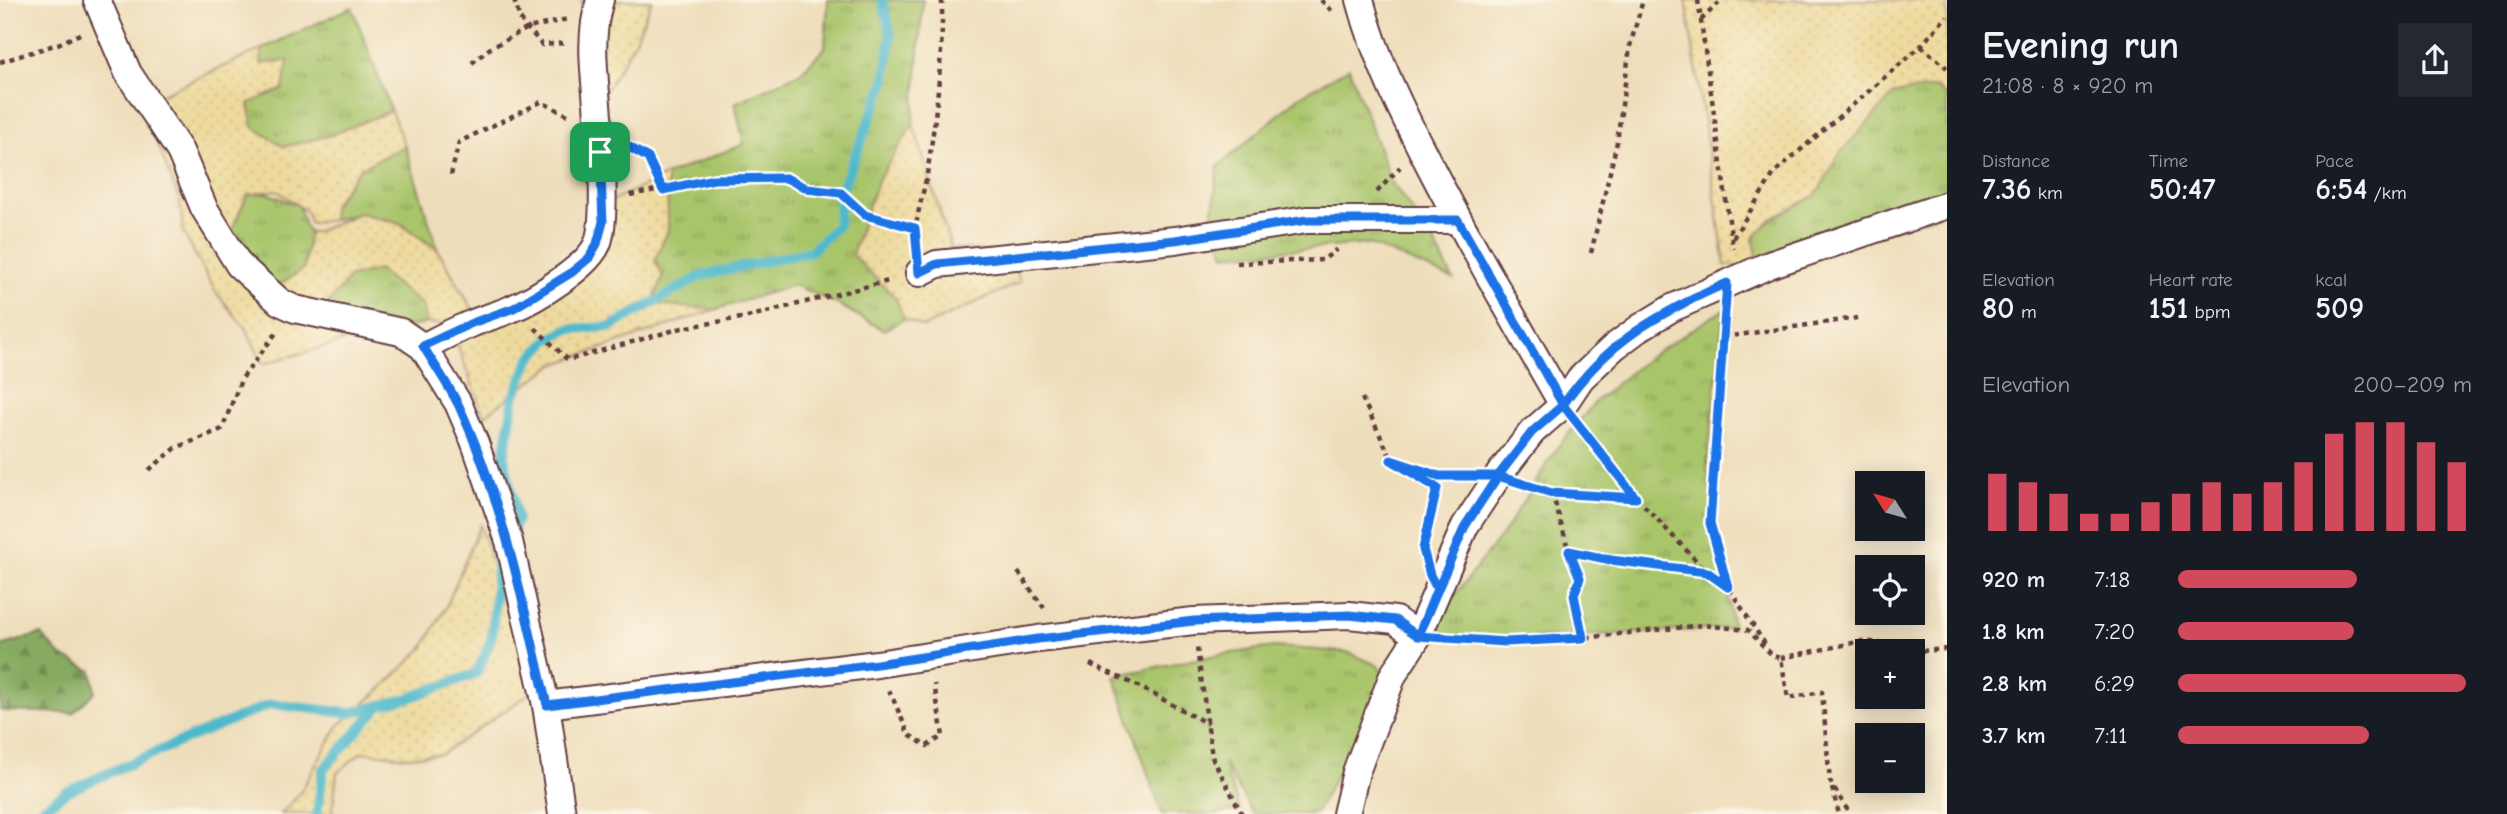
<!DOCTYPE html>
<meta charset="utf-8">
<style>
:root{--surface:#171b24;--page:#242831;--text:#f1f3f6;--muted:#9ea1a6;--accent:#d1495b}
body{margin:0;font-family:"Comic Neue",sans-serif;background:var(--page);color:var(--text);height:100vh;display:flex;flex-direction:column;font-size:26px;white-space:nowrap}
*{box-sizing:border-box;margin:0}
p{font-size:23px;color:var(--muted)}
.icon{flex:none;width:38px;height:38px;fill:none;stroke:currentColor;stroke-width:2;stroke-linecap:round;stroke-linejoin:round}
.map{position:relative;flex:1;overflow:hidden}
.details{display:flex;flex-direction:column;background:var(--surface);width:560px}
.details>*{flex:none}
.needle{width:46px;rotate:307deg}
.tools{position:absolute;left:1855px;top:471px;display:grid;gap:14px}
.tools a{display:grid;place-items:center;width:70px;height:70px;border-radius:0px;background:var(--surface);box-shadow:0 4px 18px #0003;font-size:35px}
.pin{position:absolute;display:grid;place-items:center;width:60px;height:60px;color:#fff;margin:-30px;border-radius:14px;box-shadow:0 4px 10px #0006}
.round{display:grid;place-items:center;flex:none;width:74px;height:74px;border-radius:0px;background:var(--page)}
.summary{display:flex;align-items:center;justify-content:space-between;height:119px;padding:0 35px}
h1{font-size:38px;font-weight:700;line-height:52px}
.figures{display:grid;grid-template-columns:repeat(3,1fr);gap:10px;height:119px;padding:7px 35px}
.figures div{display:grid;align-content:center}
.figures b{font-size:30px;font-weight:700}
.figures small{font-size:19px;font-weight:400}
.figures p{font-size:19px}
.chart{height:196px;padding:14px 35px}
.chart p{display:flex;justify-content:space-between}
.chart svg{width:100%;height:126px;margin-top:7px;stroke:var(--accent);stroke-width:6}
ul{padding:0 35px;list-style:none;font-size:23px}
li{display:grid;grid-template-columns:112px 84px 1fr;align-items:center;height:52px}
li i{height:18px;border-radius:9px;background:var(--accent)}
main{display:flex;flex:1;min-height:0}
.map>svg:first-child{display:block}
</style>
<main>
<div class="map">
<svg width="1947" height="814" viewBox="0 0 1947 814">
<defs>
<pattern id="grass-tufts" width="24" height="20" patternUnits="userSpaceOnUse" patternTransform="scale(1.75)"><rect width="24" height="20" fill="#a9c56b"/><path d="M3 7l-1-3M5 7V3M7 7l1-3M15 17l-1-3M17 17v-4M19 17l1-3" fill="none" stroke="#8c9f58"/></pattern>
<pattern id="forest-firs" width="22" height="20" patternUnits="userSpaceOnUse" patternTransform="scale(1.75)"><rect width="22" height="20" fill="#86aa5f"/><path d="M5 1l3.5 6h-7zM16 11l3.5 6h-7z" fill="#708a4f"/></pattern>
<pattern id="sand-dots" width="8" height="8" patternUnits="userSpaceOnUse" patternTransform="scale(1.75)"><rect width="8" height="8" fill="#eeda9e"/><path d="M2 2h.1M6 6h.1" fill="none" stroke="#cebb88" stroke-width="1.8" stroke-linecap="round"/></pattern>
</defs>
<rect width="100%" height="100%" fill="#fcf5e5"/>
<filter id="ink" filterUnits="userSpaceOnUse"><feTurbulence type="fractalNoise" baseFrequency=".0143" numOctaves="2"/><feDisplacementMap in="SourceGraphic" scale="14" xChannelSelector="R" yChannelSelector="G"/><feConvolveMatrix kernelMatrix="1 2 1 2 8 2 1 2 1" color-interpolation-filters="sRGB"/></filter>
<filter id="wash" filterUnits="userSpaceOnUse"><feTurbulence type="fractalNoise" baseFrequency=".00686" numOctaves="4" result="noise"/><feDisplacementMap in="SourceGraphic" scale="28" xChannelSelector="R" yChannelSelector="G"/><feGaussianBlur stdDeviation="1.57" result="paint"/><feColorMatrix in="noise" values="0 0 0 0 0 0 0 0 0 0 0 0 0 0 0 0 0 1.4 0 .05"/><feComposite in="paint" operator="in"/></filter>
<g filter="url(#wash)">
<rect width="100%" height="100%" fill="#eeddba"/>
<!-- grass -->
<g fill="url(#grass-tufts)" stroke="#7a724b" stroke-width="2">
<path d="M 828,0 L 923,0 L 913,124 L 877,182 L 852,254 L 897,298 L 904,319 L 884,330 L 837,304 L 794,285 L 714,310 L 651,304 L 663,277 L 655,260 L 668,230 L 667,175 L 744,144 L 735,103 L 800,73 L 825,48 Z"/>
<path d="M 352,7 L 391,111 L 328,136 L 284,147 L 253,127 L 249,103 L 283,89 L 261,64 L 262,49 Z"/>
<path d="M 1349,68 L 1391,181 L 1433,240 L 1453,279 L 1369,244 L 1225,255 L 1212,221 L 1218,167 L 1300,96 Z"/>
<path d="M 1936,87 L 1947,97 L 1947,212 L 1761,271 L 1753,238 L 1771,219 L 1816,195 L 1839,154 L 1894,93 Z"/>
<path d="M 405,146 L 438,250 L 400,223 L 360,213 L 333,220 L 332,207 L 360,168 Z"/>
<path d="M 267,193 L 299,206 L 305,227 L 309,232 L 304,269 L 269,291 L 222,254 L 247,194 Z"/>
<path d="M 378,270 L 423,305 L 427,323 L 342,342 L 327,304 L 350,277 Z"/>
<path d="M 1724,309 L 1707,468 L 1733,628 L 1476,641 L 1426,632 L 1504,532 L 1559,445 L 1597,400 L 1648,358 Z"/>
<path d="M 1274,647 L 1347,652 L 1377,665 L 1389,682 L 1315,814 L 1253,814 L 1223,762 L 1240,810 L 1216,814 L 1162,814 L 1114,676 L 1205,657 Z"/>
</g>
<!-- forest -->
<path fill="url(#forest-firs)" stroke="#686445" stroke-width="2" d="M 41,634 L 61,656 L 92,671 L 95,692 L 73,713 L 2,711 L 0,709 L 0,646 Z"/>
<!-- sand -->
<g fill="url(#sand-dots)" stroke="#9c7c64" stroke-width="2">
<path d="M 581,0 L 652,0 L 634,43 L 601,99 Z"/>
<path d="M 1686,0 L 1947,0 L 1947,97 L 1936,87 L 1894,94 L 1839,154 L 1816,195 L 1771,219 L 1753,238 L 1761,271 L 1725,265 Z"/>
<path d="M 262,49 L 261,64 L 288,60 L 283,89 L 249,103 L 253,127 L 284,147 L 328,136 L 391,111 L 405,146 L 360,168 L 332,206 L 333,220 L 310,223 L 306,211 L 276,190 L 247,195 L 222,254 L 269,291 L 304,269 L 309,232 L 316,232 L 360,213 L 400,224 L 438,250 L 474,312 L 561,279 L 609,202 L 667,175 L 668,230 L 655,260 L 663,277 L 652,304 L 714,310 L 553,365 L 484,416 L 450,325 L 427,323 L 423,305 L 378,270 L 350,277 L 327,304 L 342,342 L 263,364 L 246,329 L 215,291 L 183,232 L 180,202 L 142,103 Z"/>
<path d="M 913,124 L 951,248 L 1010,253 L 1020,282 L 924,327 L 904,319 L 896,298 L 852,255 L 877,182 Z"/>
<path d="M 480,525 L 533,691 L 442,754 L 408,757 L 362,752 L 337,773 L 332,814 L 281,814 L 300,793 L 337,727 L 382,688 L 423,648 L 447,605 Z"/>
</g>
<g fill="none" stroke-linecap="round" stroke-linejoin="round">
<!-- stream -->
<g stroke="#4fb9cc" stroke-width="10">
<path d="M 35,814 L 66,792 L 179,742 L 271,704 L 349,713 L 409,698 L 477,673 L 492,637 L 498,555 L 509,541 L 517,519 L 504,458 L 514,397 L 530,359 L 548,340 L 569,329 L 610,327 L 701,276 L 811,251 L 838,225 L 840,193 L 885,82 L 891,35 L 882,0"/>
<path d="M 317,814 L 323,770 L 379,706"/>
</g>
</g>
</g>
<g filter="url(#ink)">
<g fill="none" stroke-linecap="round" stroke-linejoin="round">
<!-- minor casing -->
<g stroke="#633c40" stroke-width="30">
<g id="minor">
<path d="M 97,0 L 128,73 L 180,151 L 204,208 L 239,265 L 280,302 L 295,309 L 401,332 L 423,347 L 458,403 L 475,443 L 509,541 L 546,705 L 562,814"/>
<path d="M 1360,0 C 1376,61 1404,116 1433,172 C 1474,251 1519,328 1563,405"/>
<path d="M 919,273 L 937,264 L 1175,240 L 1307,220 L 1458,220"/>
<path d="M 423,347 C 439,339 455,330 471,324 C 484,318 498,315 511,309 C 534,300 590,266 598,242 C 607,215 601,147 598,116 C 595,76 588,39 600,0"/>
<path d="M 546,705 L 877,664 L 1038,639 L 1194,621 L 1349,615 L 1395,620 L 1418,636"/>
<path d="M 1346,814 L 1356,772 L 1393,675 L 1418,636 L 1465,526 L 1498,476 L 1532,432 L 1563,405 L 1581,378 L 1614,347 L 1641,327 L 1672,308 L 1769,265 L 1947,205"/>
</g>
</g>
<!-- path -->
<g stroke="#633c40" stroke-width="4.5" stroke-dasharray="5 5" stroke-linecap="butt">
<path d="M 514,0 L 520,19 L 542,45 L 565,43"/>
<path d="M 1321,0 L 1333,12"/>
<path d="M 1698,0 L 1733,249"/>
<path d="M 1701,20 L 1722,0"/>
<path d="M 1921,46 L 1947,68"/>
<path d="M 0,62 L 58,44 L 82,33"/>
<path d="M 472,63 L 489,49 L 528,28 L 568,19"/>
<path d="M 631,148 L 648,158 L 663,190"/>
<path d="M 451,175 L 459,142 L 541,102 L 570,116"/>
<path d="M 1377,192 L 1400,167"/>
<path d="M 630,195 L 714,179 L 786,178 L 808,189 L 840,193 L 865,215 L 915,228"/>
<path d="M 1733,238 L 1775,172 L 1921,46 L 1947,16"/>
<path d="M 916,243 C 914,219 923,197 927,174 C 936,117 943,57 942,0"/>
<path d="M 1591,253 L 1617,142 L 1630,46 L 1643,0"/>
<path d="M 1237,263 L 1323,260 L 1337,249"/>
<path d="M 1725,315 L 1710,523 L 1728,587"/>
<path d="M 535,328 L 568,360 L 682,328 L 747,317 L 892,280"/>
<path d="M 1724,337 L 1857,318"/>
<path d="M 1362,398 L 1392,460"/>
<path d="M 1581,428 L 1636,497 L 1707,572 L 1728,587 L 1767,647"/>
<path d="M 1391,460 L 1439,476 L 1464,476"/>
<path d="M 1399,465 L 1437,488 L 1426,535"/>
<path d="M 149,470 L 176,448 L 222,429 L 241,380 L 276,333"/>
<path d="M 1527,485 L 1552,493 L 1636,497"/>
<path d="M 1552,493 L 1569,551 L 1580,578 L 1574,595 L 1583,638"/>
<path d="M 1570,552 L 1611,560 L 1707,572"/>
<path d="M 1018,572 L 1044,608"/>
<path d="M 1447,638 L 1505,642 L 1583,638 L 1703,625 L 1748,630 L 1773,656 L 1781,658 L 1788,698 L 1822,692 L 1830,781 L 1850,814"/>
<path d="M 1197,648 L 1212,757 L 1242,814"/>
<path d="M 1781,658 L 1863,641 L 1889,644 L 1917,641 L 1921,651 L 1947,649"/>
<path d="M 1090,664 L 1138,686 L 1208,724"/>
<path d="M 889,690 L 909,735 L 927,746 L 943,736 L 934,684"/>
<path d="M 1832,788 L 1839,814"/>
</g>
<!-- minor -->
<use href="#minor" stroke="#fff" stroke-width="26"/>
</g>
</g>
<g fill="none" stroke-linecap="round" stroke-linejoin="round" filter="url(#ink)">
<!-- route casing -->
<g stroke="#fff" stroke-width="14">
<path id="route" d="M 600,152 L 624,144 L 648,158 L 663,190 L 714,179 L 786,178 L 808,189 L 841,193 L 865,215 L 915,228 L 919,273 L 937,264 L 1175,240 L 1307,220 L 1458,220 L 1563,405 L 1532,432 L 1498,476 L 1465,526 L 1418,636 L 1505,642 L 1583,638 L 1574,595 L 1580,578 L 1569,551 L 1611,560 L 1707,572 L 1728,587 L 1710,523 L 1727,283 C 1659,313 1606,342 1563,405 L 1636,498 L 1552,493 L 1498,476 L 1439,476 L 1391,460 L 1437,488 L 1423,549 L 1430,575 L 1437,589 L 1418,636 L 1395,620 L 1349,615 L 1194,621 L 1038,639 L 877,664 L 547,705 C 523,604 503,501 459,406 C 449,386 435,366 423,346 L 472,323 L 514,308 L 571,273 L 589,258 L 597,244 L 603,222 L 600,152"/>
</g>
<!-- route -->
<use href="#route" stroke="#1a73e8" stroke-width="9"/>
</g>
</svg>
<div class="tools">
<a><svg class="needle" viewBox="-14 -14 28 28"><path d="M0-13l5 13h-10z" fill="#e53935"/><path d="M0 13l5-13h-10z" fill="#9ea1a6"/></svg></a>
<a><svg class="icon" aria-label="locate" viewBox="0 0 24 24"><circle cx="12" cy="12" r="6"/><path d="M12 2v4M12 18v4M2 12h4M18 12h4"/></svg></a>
<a>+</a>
<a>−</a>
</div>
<div class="pin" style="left:600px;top:152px;background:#1e9e55"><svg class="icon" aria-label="arrive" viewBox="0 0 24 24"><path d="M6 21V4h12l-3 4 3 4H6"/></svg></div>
</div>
<section class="details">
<div class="summary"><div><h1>Evening run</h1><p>21:08 · 8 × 920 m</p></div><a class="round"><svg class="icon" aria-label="share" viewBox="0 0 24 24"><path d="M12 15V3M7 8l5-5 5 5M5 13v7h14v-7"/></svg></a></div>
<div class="figures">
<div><p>Distance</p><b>7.36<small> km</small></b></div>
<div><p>Time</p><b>50:47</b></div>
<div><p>Pace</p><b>6:54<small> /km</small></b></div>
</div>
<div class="figures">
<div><p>Elevation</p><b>80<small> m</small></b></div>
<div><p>Heart rate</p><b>151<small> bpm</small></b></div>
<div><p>kcal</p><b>509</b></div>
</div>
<div class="chart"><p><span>Elevation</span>200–209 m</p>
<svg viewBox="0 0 160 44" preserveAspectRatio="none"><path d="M5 44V24M15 44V27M25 44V31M35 44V38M45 44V38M55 44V34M65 44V31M75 44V27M85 44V31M95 44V27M105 44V20M115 44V10M125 44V6M135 44V6M145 44V13M155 44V20"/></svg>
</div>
<ul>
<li><b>920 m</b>7:18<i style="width:61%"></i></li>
<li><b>1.8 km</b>7:20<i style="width:60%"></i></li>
<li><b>2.8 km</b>6:29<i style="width:98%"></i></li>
<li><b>3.7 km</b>7:11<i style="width:65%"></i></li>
</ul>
</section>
</main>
